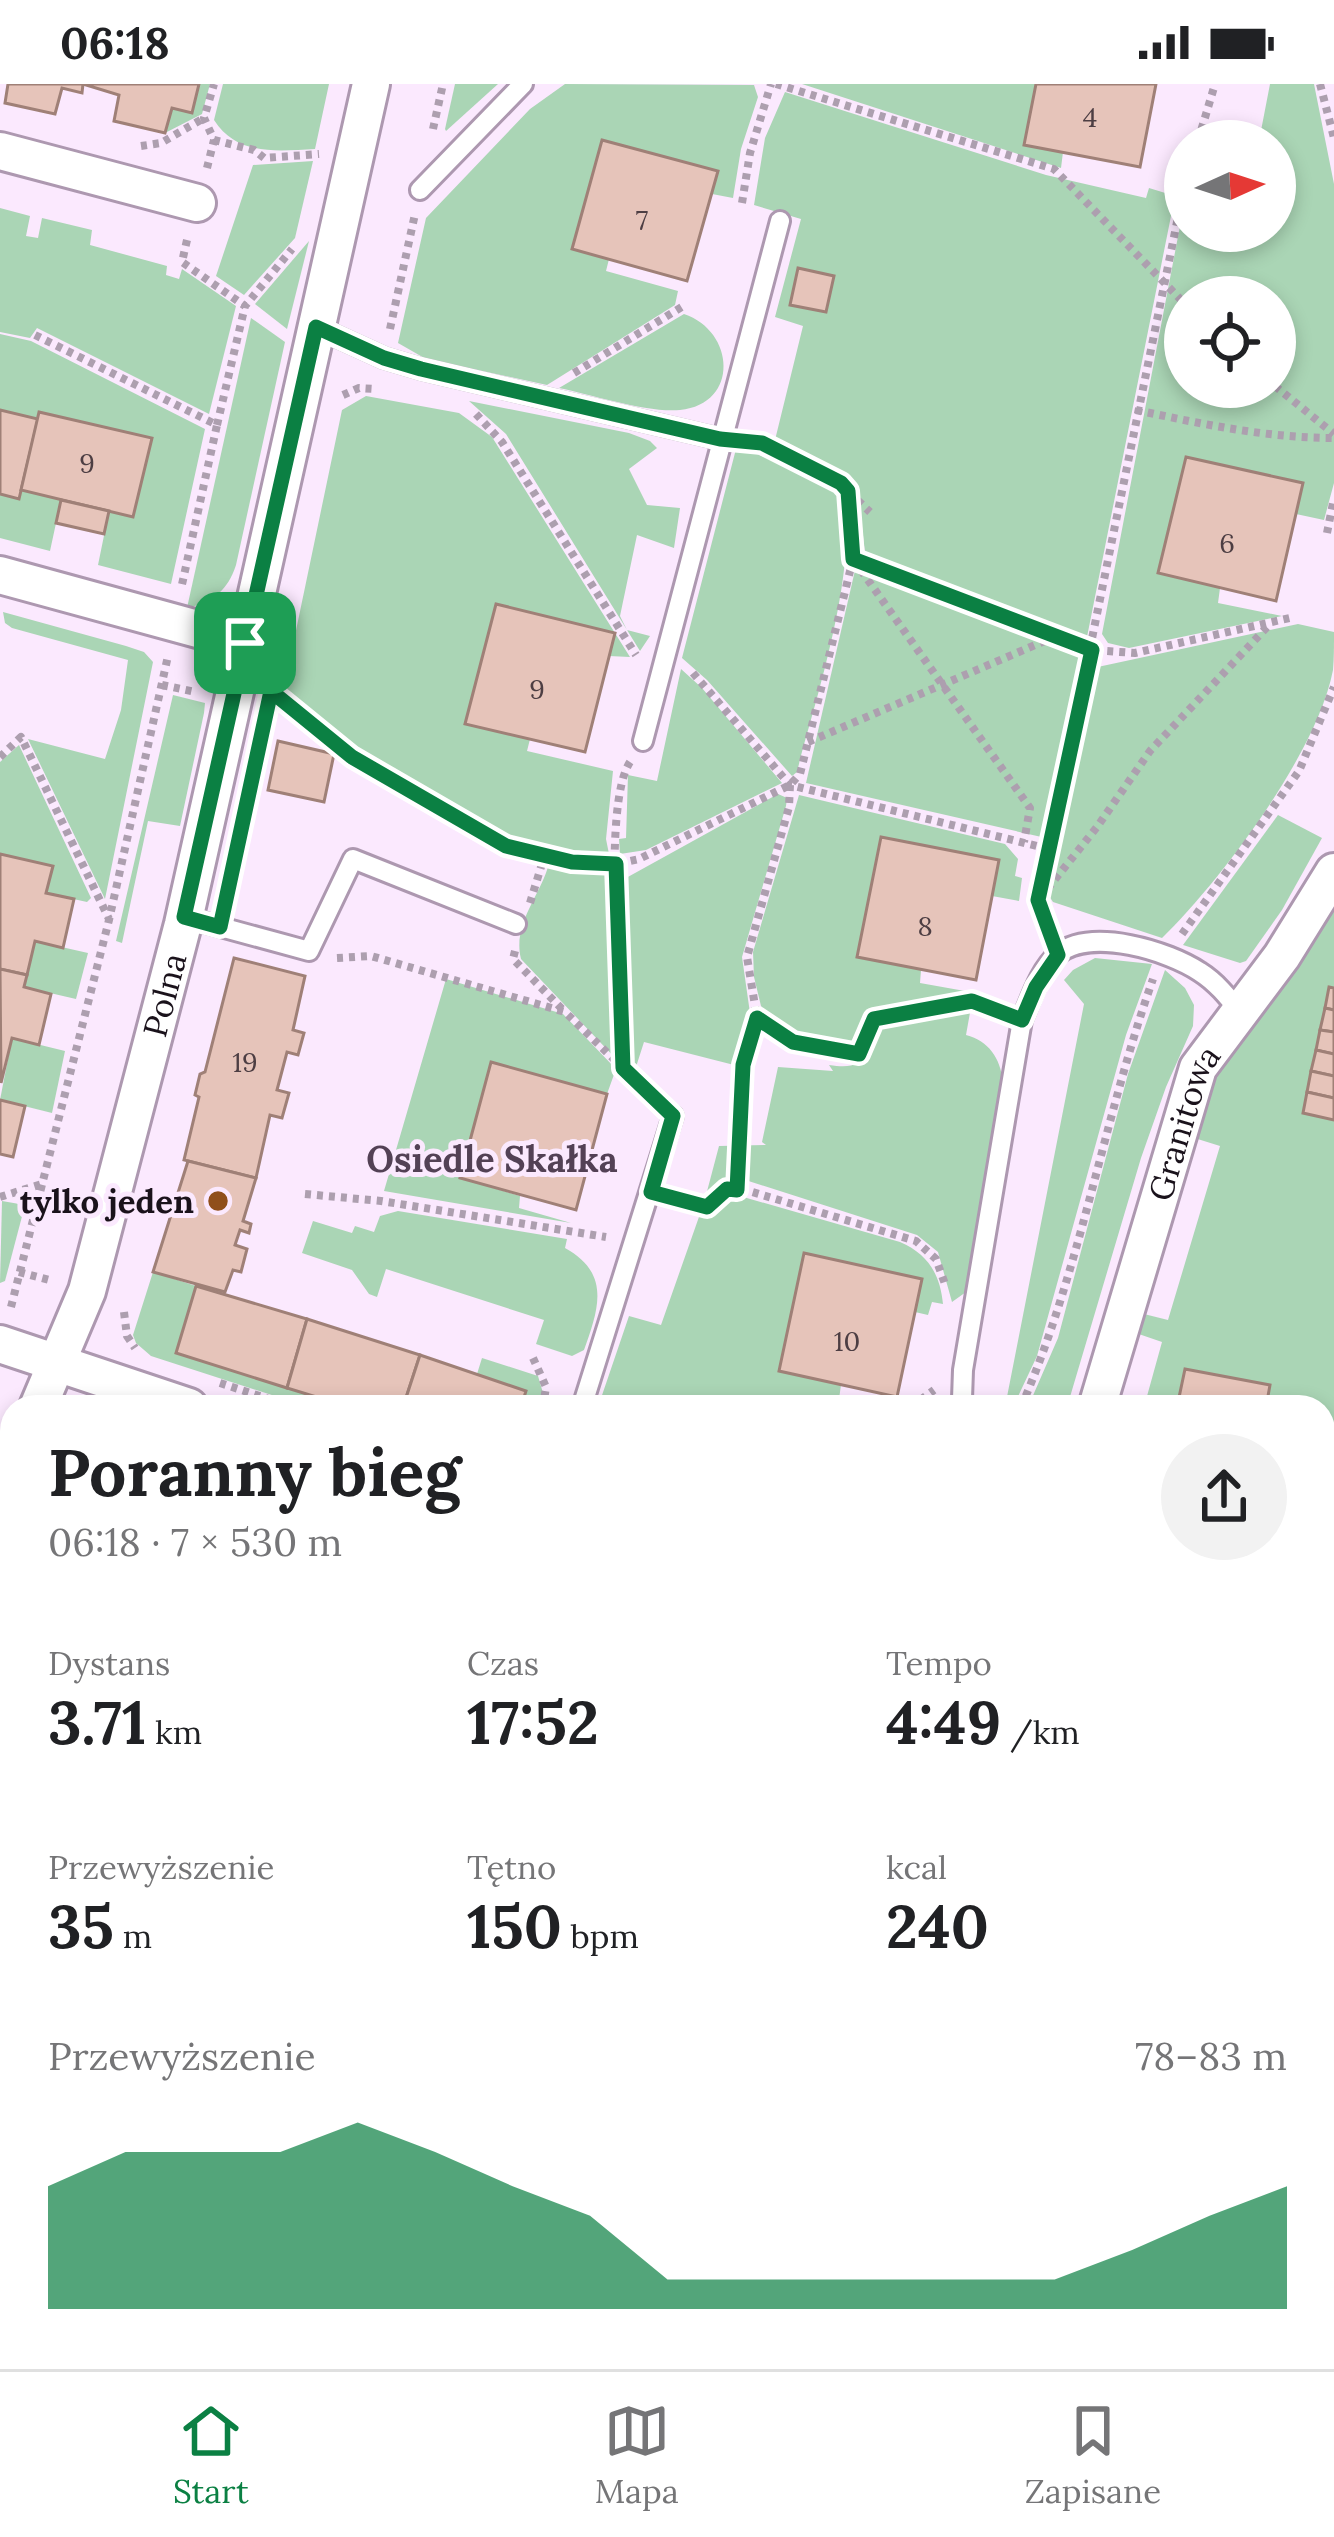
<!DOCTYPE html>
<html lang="pl">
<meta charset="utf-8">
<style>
:root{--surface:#fff;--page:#f2f2f2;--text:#202124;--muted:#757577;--line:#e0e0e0;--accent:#0b8043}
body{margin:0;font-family:Lora,serif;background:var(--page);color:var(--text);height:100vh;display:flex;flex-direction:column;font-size:45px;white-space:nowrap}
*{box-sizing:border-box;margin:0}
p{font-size:39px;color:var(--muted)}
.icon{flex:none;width:66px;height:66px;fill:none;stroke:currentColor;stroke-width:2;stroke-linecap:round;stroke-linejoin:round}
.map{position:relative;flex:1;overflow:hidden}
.panel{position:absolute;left:0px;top:1311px;width:1335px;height:975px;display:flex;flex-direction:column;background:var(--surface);border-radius:36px 36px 0 0;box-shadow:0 6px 18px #0003}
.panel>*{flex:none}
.needle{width:78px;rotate:87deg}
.fabs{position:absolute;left:1164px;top:36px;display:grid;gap:24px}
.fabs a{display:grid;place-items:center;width:132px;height:132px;border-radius:50%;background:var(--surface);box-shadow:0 6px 18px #0003;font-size:60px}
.pin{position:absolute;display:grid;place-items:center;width:102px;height:102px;color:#fff;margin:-51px;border-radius:24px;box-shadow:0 6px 18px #0006}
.round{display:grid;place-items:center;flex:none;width:126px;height:126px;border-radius:63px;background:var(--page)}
.overview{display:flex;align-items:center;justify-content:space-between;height:204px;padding:0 48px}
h1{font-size:66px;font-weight:700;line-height:90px}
.figures{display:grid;grid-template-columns:repeat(3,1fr);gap:18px;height:204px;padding:12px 48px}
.figures div{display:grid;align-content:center}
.figures b{font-size:60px;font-weight:700}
.figures small{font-size:33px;font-weight:400}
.figures p{font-size:33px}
.chart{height:336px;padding:24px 48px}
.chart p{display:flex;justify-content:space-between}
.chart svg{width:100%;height:216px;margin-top:12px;fill:var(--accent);opacity:.7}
.status{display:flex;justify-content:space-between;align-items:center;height:84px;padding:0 60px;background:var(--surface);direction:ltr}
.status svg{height:33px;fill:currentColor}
.tabs{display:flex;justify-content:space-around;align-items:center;height:168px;border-top:3px solid var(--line);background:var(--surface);font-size:33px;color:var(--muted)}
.tabs a{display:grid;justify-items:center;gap:6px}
.tabs .active{color:var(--accent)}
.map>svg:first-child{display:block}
</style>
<div class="status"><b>06:18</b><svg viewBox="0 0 49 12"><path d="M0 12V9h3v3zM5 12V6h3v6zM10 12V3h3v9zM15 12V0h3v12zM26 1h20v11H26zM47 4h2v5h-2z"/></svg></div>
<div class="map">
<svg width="1334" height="2285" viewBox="0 0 1334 2285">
<rect width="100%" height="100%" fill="#fbe9fe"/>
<!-- green -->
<g fill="#aad5b5" fill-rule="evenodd">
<path d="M 199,0 L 210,0 L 202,30 L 165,49 L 172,24 L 192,29 Z"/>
<path d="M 223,0 L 329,0 L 315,65 C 276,67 237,72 214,36 Z"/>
<path d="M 455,0 L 498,0 L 446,47 L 445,45 Z"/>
<path d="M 565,0 L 754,1 L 758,13 L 741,65 L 733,114 L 712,110 L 717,87 L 603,56 L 572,165 L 609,175 L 606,187 L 678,207 L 675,221 L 547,301 L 426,275 L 398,259 L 426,134 L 530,25 Z"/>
<path d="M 802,0 L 1036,0 L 1024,61 L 1063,68 L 1061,84 Z"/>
<path d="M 1270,0 L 1314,0 L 1334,100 L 1334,399 L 1324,436 L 1296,430 L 1303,399 L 1186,373 L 1159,489 L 1220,504 L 1218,519 L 1282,532 L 1129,564 L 1108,559 L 1102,550 L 1185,116 L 1185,147 L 1275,147 L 1275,57 L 1259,57 ZM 1185,213 L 1275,213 L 1275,303 L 1185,303 Z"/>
<path d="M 785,8 L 1046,91 L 1146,114 L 1149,104 L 1175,112 L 1087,553 L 1058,550 L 873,475 L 865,468 L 857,401 L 775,356 L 803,242 L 775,233 L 801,135 L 754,121 L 765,54 Z"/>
<path d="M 313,77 L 295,154 L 244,211 L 216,192 L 253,81 Z"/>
<path d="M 0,124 L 30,132 L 26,152 L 38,154 L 42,134 L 92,146 L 90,161 L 167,182 L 166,191 L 179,195 L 182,185 L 236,222 L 209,330 L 37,244 L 30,254 L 0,248 Z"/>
<path d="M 309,157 L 287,245 L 255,220 Z"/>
<path d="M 684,230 C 735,247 740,320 680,326 C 647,329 593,311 559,304 Z"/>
<path d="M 251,234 L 285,258 L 236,481 C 228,506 213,518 187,524 Z"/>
<path d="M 0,250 L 31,257 L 205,345 L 171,500 L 98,481 L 109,427 L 133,432 L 152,354 L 40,328 L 38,335 L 0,326 Z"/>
<path d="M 366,312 L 459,329 L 492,353 L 630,573 L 609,572 L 614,549 L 496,520 L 465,639 L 530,655 L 527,667 L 613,687 L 606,755 L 609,770 L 527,761 L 482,738 L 353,668 L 284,604 L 342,326 Z"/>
<path d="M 469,317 L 629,349 L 650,357 L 657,364 L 629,385 L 647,421 L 680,424 L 674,464 L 637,451 L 620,532 L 627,546 L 650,552 L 640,567 L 506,350 Z"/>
<path d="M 736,365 L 748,366 L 827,400 C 879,429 809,636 797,688 L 792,692 L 707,596 L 682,574 Z"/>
<path d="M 21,406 L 61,416 L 50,467 L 0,454 L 0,410 L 18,415 Z"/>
<path d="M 856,482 L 1084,568 L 1046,754 L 806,699 Z"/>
<path d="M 3,528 L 126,562 L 144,568 L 153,578 L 105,815 L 28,655 L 105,675 L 121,626 L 128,576 L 12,544 L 5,539 Z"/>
<path d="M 1298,540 L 1334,548 C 1334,560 1334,574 1333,586 C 1317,669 1222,795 1162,854 L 1053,818 L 1049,812 L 1093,584 Z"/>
<path d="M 681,585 L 702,604 L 782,699 L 646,766 L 620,770 L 619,755 L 626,754 L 628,691 L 657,697 Z"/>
<path d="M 173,611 L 205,619 L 204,629 L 180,742 L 148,737 L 122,859 L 116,857 Z"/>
<path d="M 19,661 L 91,814 L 87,818 L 46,809 L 52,782 L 0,770 L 0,678 Z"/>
<path d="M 778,710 L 787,714 L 786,722 L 742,873 L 750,929 L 738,982 L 644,958 L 635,986 L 629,977 L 626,794 Z"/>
<path d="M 799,711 L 1005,760 L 1018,775 L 1015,792 L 1022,794 L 1019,817 L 992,812 L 998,776 L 881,754 L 858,873 L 921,886 L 920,899 L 976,909 L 872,931 L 855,967 L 798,953 L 778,941 L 761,922 L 754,893 L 753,868 Z"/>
<path d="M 1278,731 L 1322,754 L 1282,826 L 1246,877 L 1240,879 L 1183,861 Z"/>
<path d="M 549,779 L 609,785 L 618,977 L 521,875 C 512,839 542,810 549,779 Z"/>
<path d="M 1334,824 L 1334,904 L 1329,904 L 1303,1028 L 1334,1036 L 1334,1512 L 1323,1546 L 1323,1323 L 1144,1323 L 1162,1258 L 1130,1247 L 1136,1228 L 1168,1236 L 1220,1062 L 1188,1052 L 1206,996 Z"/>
<path d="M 35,857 L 88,869 L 76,915 L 24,903 Z"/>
<path d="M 1095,874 L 1152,880 L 1126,951 L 1037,1272 L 1013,1323 L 1005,1323 L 1084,920 L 1064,896 L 1073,886 Z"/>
<path d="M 1165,886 L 1185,904 L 1194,921 L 1193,942 L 1166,1003 L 1141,1074 L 1067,1323 L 1028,1323 L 1058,1254 L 1128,990 Z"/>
<path d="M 446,895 L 563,930 L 616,985 L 607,1010 L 491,979 L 460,1094 L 520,1112 L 519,1124 L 571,1139 L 384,1107 Z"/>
<path d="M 971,923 L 966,951 C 989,957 1000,974 1003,997 L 969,1199 L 966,1208 L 952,1218 L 938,1168 L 917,1151 L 736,1093 L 705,1115 L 719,1062 L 766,1061 L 762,1058 L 778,983 L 833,987 L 829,981 C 868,987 865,971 879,939 Z"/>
<path d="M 12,954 L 65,967 L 52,1029 L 0,1016 Z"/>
<path d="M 733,1110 L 900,1158 C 928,1170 940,1190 943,1220 L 932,1218 L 928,1231 L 915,1228 L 921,1195 L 804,1170 L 780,1287 L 841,1301 L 839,1315 L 884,1323 L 598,1323 L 629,1232 L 661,1241 L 700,1130 L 709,1130 Z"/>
<path d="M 2,1117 L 25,1121 L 5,1197 L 0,1199 Z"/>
<path d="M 398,1127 L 567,1155 L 565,1164 C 612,1190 598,1226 584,1266 L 572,1272 L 536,1260 L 544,1236 L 386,1185 L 377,1213 L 369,1210 L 352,1186 L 302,1169 L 313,1137 L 352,1149 L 355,1142 L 374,1148 L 380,1132 Z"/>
<path d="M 153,1188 L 196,1202 L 176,1269 L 349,1323 L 309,1323 L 151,1272 L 136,1259 L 133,1251 Z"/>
<path d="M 482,1274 L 538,1292 L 543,1309 L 539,1323 L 521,1323 L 526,1307 L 477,1290 Z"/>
<path d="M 0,1606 L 12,1612 L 12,1685 L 0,1696 Z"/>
<path d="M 12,1701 L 12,1792 L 0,1800 L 0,1712 Z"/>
<path d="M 12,1804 L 12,1841 L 0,1864 L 0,1810 Z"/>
<path d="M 12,1854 L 12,1912 L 0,1941 L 0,1877 Z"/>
<path d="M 1334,1858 L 1334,1924 L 1323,1951 L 1323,1886 Z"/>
<path d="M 0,2052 L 12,2055 L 12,2116 L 0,2127 Z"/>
<path d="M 12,2133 L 12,2274 L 627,2274 L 622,2285 L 29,2285 L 0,2275 L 0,2144 Z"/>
<path d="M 1334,2224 L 1334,2285 L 1306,2285 L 1311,2274 L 1323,2274 L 1323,2248 Z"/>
<path d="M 753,2274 L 809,2274 L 806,2285 L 759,2285 Z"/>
<path d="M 939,2274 L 1026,2274 L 1021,2285 L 935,2285 Z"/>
</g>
<!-- building -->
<g fill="#e6c4ba" stroke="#9f8077" stroke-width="3">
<path d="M 8,0 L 83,0 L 82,9 L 62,4 L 55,30 L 5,19 Z"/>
<path d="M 83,0 L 199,0 L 192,29 L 172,24 L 165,49 L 114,37 L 119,11 Z"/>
<path d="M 1036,0 L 1156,0 L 1140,83 L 1024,61 Z"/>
<path d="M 602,56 L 718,87 L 687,197 L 572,165 Z"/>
<path d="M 798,184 L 834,192 L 826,228 L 790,221 Z"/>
<path d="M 0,326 L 38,335 L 19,415 L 0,410 Z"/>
<path d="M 39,328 L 152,354 L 133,433 L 21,406 Z"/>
<path d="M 1186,373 L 1303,399 L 1276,517 L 1158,489 Z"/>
<path d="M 61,416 L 109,427 L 104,450 L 56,439 Z"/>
<path d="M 496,520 L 615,549 L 585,668 L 465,640 Z"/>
<path d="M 278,657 L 334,670 L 324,718 L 268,706 Z"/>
<path d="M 881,753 L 999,776 L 976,896 L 857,873 Z"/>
<path d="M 0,770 L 53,782 L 46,809 L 74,815 L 63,864 L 35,857 L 27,891 L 0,885 Z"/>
<path d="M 234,874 L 305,892 L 293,946 L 304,949 L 298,971 L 287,968 L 277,1006 L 289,1009 L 282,1034 L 270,1031 L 256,1094 L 184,1076 L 199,1013 L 195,1011 L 200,990 L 205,988 Z"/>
<path d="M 0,885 L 27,891 L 24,903 L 51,910 L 39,961 L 12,954 L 1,999 Z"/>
<path d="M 1329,903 L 1334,904 L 1334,926 L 1325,924 Z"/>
<path d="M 1325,924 L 1334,926 L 1334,948 L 1320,946 Z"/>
<path d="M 1320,946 L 1334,948 L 1334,970 L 1316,966 Z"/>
<path d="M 1316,966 L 1334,970 L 1334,992 L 1311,987 Z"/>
<path d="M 491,978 L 607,1010 L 576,1126 L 460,1094 Z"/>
<path d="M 1311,987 L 1334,992 L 1334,1014 L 1307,1008 Z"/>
<path d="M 1307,1008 L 1334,1014 L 1334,1036 L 1303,1029 Z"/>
<path d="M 0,1016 L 25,1022 L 13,1073 L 0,1070 Z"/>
<path d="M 188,1077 L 256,1094 L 243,1137 L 251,1140 L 249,1149 L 240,1146 L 235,1161 L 247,1165 L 241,1188 L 233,1186 L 225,1208 L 153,1188 Z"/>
<path d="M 804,1169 L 922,1195 L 897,1313 L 779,1287 Z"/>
<path d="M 196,1202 L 307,1235 L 287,1304 L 176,1269 Z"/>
<path d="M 307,1235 L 420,1271 L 403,1323 L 349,1323 L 287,1304 Z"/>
<path d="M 420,1271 L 526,1307 L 521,1323 L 403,1323 Z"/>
<path d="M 1185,1285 L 1270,1301 L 1266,1323 L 1177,1323 Z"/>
<path d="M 12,1491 L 12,1585 L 0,1579 L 0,1516 Z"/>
<path d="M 809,2274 L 832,2274 L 828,2285 L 806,2285 Z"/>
<path d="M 832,2274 L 853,2274 L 849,2285 L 828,2285 Z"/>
<path d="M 853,2274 L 873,2276 L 870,2285 L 849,2285 Z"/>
<path d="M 893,2274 L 917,2274 L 913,2285 L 891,2282 Z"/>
<path d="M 917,2274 L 939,2274 L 935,2285 L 913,2285 Z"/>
<path d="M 0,2275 L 29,2285 L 0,2285 Z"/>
</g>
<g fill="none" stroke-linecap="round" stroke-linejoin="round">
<!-- lane casing -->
<g stroke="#ad98b0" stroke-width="24">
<g id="lane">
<path d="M 420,106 L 523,0"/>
<path d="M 316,243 L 384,274 L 421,285 L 720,355"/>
<path d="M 643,657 L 780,137"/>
<path d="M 184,833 L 309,867 L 353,775 L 516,840"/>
<path d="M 582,1323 L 673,1032"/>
<path d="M 968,1323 L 962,1315 L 963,1286 L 1022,936 C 1031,915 1040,885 1058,870 C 1091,843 1169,867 1200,888 C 1216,898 1228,913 1240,928"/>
<path d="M 734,2274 L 743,2285"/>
</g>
</g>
<!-- street casing -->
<g stroke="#ad98b0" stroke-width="42">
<g id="street">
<path d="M 0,67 L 197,119"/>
<path d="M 0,491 L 245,558"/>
<path d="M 0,1260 L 189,1323"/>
<path id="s1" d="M 38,1323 L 87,1207 L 183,840 L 371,0"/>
<path id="s2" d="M 1097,1323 L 1198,984 L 1282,872 L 1334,788"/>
<path d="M 0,1409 L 12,1382"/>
<path d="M 0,1988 L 12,1993"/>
<path d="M 704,2285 L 710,2274"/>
</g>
</g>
<!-- primary casing -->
<g stroke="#fff" stroke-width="66">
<g id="primary">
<path d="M 1323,1757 L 1334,1729"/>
<path d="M 1323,2056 L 1334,2027"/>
<path d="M 1109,2285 L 1113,2274"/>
<path d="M 1233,2285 L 1238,2274"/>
</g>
</g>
<!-- path -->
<g stroke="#ad9faf" stroke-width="8" stroke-dasharray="6 6" stroke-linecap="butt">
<path d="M 776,0 L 1054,85 L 1185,220"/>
<path d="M 1320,0 L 1334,54"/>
<path d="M 433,45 L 443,0"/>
<path d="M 214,56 L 254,66 L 264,74 L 319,70"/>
<path d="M 1198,57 L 1215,0"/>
<path d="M 141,62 L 161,59 L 204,34"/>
<path d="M 207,84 L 214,56 L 204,34 L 214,0"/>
<path d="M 742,119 L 750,69 L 771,0"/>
<path d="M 187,156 L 182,178 L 245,222"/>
<path d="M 390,245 L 415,130"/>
<path d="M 35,251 L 217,341 L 181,505"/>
<path d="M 574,289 L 685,221"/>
<path d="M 1275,302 L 1334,350"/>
<path d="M 343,311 L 359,304 L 374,305"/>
<path d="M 1136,326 C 1202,340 1267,354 1334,354"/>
<path d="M 476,330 L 502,358 L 636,571"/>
<path d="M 217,341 L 245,222 L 292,165"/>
<path d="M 751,358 L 762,359 L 841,399 L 848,407 L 853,475 L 1030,724 L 1024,758"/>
<path d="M 849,408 L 870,428"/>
<path d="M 1327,449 L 1334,414"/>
<path d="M 693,589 L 790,701 L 1049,765 L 1038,816 L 1047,841"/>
<path d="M 162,601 L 196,608"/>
<path d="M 272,608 L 351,673 L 506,762 L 572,778 L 616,780 L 639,775 L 790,701 L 800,690 L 853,475 L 1092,566 L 1135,569 L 1294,533"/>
<path d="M 808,658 L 1054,553"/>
<path d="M 0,673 L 21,653 L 109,835"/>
<path d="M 630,678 C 601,722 621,922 623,984 L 653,1013"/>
<path d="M 790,701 L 789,723 L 747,873 L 757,934 L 793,958 L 859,971 L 875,935 L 972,918 L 997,927"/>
<path d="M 1049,765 L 1185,99"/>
<path d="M 1040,814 L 1097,743 L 1150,667 L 1269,541"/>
<path d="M 530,819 L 544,773"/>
<path d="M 1182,850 L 1299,687 L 1334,603"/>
<path d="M 515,867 L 513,875 L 564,927"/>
<path d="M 337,874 L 371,872 L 565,928 L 623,984"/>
<path d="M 737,1105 L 744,981 L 757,934"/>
<path d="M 305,1110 L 381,1117 L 606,1153"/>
<path d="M 0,1113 L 42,1100"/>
<path d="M 677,1115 L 707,1123 L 727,1105 L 749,1107 L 916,1157 L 936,1175 L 945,1200"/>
<path d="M 19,1188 L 53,1197"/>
<path d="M 11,1223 L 109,836 L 168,572"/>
<path d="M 124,1228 L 127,1252 L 135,1264"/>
<path d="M 533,1274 L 546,1303 L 543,1323"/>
<path d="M 220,1299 L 293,1323"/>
<path d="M 911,1323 L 934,1306"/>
<path d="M 1021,1323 C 1081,1186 1103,1036 1153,895"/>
<path d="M 1323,1420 L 1330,1421"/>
<path d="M 0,1477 L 12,1451"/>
<path d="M 0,1704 L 12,1694"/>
<path d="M 0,1805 L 12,1798"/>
<path d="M 0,1872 L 12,1848"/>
<path d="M 0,2135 L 12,2125"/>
<path d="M 626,2285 L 631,2274"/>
</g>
<!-- lane -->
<use href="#lane" stroke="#fff" stroke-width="18"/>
<!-- street -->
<use href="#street" stroke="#fff" stroke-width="36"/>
<!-- primary -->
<use href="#primary" stroke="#a7ddfa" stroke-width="60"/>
</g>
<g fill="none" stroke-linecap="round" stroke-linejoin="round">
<!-- route casing -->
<g stroke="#fff" stroke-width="24">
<path id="route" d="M 316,243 L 384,274 L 421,285 L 720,355 L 762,359 L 841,399 L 848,407 L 853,475 L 1092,566 L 1038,816 L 1058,871 L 1036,903 L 1022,936 L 972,917 L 874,935 L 859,970 L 793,958 L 757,934 L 743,981 L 737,1106 L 727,1105 L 707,1123 L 651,1108 L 673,1032 L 623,984 L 616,780 L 572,778 L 506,762 L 352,673 L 271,607 L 220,843 L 184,833 Z"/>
</g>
<!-- route -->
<use href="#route" stroke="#0b8043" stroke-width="15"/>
</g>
<!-- markers -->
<circle fill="#904f1b" stroke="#fbe9fe" stroke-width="4.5" cx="218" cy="1117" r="12"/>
<g text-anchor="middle" stroke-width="10" stroke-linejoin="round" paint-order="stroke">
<!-- number labels -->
<g font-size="27" fill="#4d3e43">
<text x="1090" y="43">4</text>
<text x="642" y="146">7</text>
<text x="87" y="389">9</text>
<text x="1227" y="469">6</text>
<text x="537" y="615">9</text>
<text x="925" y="852">8</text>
<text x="245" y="988">19</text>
<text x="847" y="1267">10</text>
</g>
<!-- street labels -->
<g font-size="33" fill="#1a121b" stroke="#fbe9fe">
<text dy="12" stroke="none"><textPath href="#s1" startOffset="432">Polna</textPath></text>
<text dy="12" stroke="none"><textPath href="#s2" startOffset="297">Granitowa</textPath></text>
</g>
<!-- poi labels -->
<g font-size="33" font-weight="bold" fill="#1a121b" stroke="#fbe9fe" text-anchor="end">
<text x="194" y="1129">tylko jeden</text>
</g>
<!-- neighbourhood labels -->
<g font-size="36" font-weight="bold" fill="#534155" stroke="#fbe9fe">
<text x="492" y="1088">Osiedle Skałka</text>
</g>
</g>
</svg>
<div class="fabs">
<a><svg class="needle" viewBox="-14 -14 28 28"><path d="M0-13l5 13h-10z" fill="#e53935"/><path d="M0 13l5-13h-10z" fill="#757577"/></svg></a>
<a><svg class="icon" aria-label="locate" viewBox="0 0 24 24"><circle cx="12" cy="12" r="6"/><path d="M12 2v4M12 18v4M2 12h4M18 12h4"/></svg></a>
</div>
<div class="pin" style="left:245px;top:559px;background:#1e9e55"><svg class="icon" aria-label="arrive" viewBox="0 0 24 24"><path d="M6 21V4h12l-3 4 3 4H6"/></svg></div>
<section class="panel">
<div class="overview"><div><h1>Poranny bieg</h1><p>06:18 · 7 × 530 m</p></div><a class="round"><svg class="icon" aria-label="share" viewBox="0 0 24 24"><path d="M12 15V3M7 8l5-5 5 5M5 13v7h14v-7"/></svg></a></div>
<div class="figures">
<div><p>Dystans</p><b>3.71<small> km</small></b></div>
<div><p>Czas</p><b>17:52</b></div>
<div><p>Tempo</p><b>4:49<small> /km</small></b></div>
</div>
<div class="figures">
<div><p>Przewyższenie</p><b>35<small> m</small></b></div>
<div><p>Tętno</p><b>150<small> bpm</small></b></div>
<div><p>kcal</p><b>240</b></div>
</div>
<div class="chart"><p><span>Przewyższenie</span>78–83 m</p>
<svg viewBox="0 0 160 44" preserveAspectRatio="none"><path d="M0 44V19L10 12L20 12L30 12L40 6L50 12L60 19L70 25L80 38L90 38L100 38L110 38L120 38L130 38L140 32L150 25L160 19V44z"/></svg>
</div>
</section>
</div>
<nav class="tabs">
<a class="active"><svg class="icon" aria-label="home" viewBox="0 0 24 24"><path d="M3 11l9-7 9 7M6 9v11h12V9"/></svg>Start</a>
<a><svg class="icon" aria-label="map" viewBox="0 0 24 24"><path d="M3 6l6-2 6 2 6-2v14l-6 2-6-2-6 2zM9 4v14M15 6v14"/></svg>Mapa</a>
<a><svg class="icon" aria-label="saved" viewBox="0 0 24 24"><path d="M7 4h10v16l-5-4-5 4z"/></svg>Zapisane</a>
</nav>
